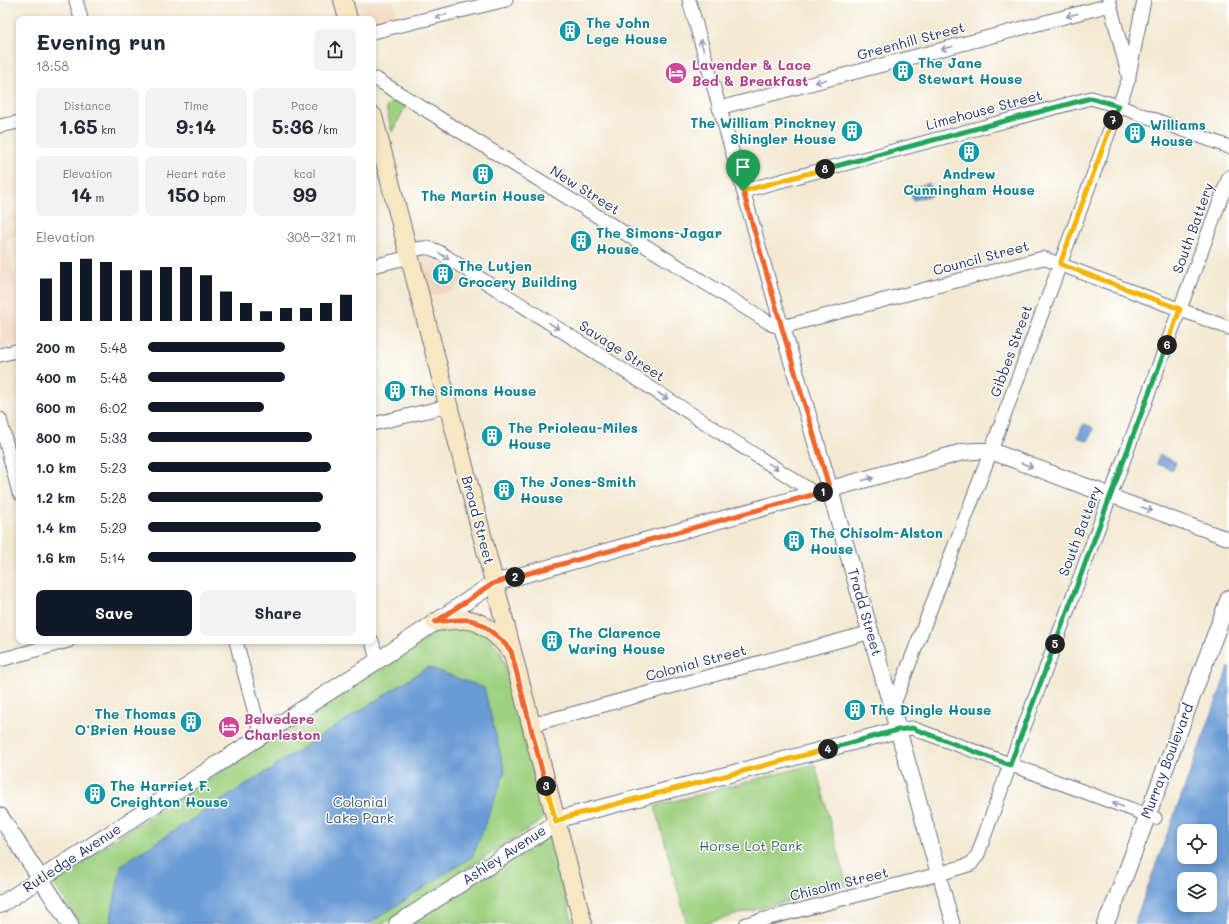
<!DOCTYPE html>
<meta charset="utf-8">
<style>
:root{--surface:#fff;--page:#f2f2f3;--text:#1f2937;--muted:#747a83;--accent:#111827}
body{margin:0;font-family:Mali,sans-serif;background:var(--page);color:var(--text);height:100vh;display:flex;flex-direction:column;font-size:15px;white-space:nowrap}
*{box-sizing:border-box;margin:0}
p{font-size:13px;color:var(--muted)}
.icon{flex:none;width:22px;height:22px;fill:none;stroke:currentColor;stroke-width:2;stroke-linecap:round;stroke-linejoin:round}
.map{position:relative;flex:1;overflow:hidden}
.panel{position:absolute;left:16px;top:16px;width:360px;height:628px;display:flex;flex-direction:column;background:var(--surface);border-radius:8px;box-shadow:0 2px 6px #0003}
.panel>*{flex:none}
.fabs{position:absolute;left:1177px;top:824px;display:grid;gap:8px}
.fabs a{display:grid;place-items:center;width:40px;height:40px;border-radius:8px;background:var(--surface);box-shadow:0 2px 6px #0003;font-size:20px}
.pin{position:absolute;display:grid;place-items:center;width:34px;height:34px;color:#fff;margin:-41px -17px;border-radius:50% 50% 50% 0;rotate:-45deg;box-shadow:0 0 4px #0007}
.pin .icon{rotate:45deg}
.km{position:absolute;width:20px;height:20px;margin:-10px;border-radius:50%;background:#222;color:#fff;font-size:11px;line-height:20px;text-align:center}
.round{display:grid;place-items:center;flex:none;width:42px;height:42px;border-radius:8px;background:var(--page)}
.headline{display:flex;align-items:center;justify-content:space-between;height:68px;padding:0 20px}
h1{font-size:22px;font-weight:700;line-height:30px}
.stats{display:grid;grid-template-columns:repeat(3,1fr);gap:6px;height:68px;padding:4px 20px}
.stats div{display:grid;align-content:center;border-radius:8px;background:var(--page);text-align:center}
.stats b{font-size:20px;font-weight:700}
.stats small{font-size:11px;font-weight:400}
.stats p{font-size:11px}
.chart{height:112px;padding:8px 20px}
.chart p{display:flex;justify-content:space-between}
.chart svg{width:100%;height:72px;margin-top:4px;stroke:var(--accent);stroke-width:6}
.action{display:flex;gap:8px;margin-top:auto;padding:8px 20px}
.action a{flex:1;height:46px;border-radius:8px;background:var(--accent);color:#fff;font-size:16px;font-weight:700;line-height:46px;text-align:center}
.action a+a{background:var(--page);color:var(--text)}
ul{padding:0 20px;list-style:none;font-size:13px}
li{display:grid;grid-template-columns:64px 48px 1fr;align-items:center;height:30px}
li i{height:10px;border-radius:5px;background:var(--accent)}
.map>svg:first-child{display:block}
</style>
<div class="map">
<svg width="1229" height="924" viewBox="0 0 1229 924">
<rect width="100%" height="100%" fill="#fff"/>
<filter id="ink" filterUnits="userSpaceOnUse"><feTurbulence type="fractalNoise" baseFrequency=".025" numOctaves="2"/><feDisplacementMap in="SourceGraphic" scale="8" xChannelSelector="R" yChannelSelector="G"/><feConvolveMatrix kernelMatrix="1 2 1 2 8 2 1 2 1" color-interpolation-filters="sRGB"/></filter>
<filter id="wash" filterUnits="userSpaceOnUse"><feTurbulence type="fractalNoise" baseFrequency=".012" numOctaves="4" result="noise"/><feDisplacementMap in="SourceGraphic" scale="16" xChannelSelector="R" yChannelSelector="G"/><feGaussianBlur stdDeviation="0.9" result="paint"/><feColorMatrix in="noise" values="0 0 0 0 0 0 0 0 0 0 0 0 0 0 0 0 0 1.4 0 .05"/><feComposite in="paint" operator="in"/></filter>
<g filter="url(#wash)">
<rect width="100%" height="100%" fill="#f3e9d2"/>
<!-- built -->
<g fill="#f0d6bc">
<path d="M 357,0 L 393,0 L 398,20 L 373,26 L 373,19 L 356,19 L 351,1 Z"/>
<path d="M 19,215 L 19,236 L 6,240 L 19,295 L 19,343 L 0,348 L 0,220 Z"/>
<path d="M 425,252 L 464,277 L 455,290 L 427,297 L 418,254 Z"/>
</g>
<!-- green -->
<g fill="#9ed07f" stroke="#5c806e">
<path d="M 396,100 L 406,106 L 392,132 L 386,107 L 390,103 Z"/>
<path d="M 453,624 L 485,633 L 501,651 L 541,801 L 544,815 L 541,821 L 383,924 L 80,924 L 55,886 L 53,881 L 56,877 L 446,626 Z"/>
<path d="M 815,764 L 847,885 L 703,924 L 687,924 L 655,806 Z"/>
<path d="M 547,837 L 551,840 L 573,924 L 410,924 Z"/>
</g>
<!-- water -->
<g fill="#6a9cd5" stroke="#42669a" fill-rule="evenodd">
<path d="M 929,183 L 932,195 L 913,200 L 910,189 Z"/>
<path d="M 1085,424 L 1092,427 L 1093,429 L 1089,440 L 1087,441 L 1079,438 L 1078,436 L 1083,425 Z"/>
<path d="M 1159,455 L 1176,462 L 1173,470 L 1156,464 Z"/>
<path d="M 428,667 L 484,688 L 505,772 L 473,856 L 368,924 L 110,924 L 121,865 L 267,771 L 268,772 L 274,768 L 274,766 Z"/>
<path d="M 1229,667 L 1229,924 L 1134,924 ZM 1184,831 L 1210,831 L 1210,857 L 1184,857 ZM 1184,879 L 1210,879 L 1210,905 L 1184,905 Z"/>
</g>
</g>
<g filter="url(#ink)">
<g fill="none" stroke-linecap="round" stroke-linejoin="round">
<!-- minor casing -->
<g stroke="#677087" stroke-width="15">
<g id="minor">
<path d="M 76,0 L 81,19"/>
<path d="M 689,0 L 782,327"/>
<path d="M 373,32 L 506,0"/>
<path d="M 1129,75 L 1144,0"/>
<path d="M 373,80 L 376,79 L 773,325 L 782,327"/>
<path d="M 719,108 L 1110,5"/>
<path d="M 0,126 L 19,122"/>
<path d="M 743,191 L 1091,98 L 1118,106 L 1229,147"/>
<path d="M 408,251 C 422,248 426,245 439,252 L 816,494"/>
<path d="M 373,266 L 410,257"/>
<path d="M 782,327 L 1043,258 L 1229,328"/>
<path d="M 0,355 L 19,350"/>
<path d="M 0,419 L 19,493"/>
<path d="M 373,424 L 448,406"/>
<path d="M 1111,496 L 1229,539"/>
<path d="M 236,641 L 261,736"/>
<path d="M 372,641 L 377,661"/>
<path d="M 0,660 L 68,641"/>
<path d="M 892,709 L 991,451 L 1129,78 L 1109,0"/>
<path d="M 531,725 L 871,632"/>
<path d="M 898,730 L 912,728 L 1155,818"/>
<path d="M 939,874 L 953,924"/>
<path d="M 746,924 L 939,874 L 971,864 L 978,854 L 1010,765 L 1229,177"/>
</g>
</g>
<!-- tertiary casing -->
<g stroke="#677087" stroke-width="18">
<g id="tertiary">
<path d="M 782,327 L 830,490 L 939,874"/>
<path d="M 0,816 L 70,924"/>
<path d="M 0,905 L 377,661 L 494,583 L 963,452 L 975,451 L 991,451 L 1111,496"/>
<path d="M 397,924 L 566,817 L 898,730"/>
<path d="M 1105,924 L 1114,905 L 1229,598"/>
</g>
</g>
<!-- secondary casing -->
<g stroke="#677087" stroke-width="20">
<g id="secondary">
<path d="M 343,0 L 348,19"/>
<path d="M 373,116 L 583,924"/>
<path d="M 435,622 C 446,621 459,619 469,620 C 483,621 503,641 511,651"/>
</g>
</g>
<!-- minor -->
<use href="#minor" stroke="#fff" stroke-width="13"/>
<!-- tertiary -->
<use href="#tertiary" stroke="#fff" stroke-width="16"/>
<!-- secondary -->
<use href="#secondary" stroke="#f9e7c3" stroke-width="18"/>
</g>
<!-- one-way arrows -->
<defs><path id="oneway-shaft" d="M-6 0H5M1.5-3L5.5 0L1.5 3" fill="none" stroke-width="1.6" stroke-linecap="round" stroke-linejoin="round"/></defs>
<g stroke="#8d97ae">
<use href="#oneway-shaft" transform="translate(1072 15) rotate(165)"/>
<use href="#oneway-shaft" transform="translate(441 16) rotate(166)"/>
<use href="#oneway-shaft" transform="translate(702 45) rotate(-106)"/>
<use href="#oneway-shaft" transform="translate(947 48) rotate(165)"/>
<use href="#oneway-shaft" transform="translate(821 81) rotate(165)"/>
<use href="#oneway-shaft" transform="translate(444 256) rotate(33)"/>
<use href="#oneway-shaft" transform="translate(554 326) rotate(33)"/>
<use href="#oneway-shaft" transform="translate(663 396) rotate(33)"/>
<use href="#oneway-shaft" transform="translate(1027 465) rotate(20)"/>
<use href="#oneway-shaft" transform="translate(773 466) rotate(32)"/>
<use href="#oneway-shaft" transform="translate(868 479) rotate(-16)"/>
<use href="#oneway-shaft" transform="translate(1147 509) rotate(20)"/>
<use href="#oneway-shaft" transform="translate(1118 805) rotate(-160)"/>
</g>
</g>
<g fill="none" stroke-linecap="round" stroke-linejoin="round" filter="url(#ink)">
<!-- split-1 casing -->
<g stroke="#fff" stroke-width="8">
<path id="split-1" d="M 743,191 L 782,328 L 830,490 L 823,492"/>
</g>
<!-- split-2 casing -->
<g stroke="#fff" stroke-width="8">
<path id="split-2" d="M 515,577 L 823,492"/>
</g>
<!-- split-3 casing -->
<g stroke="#fff" stroke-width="8">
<path id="split-3" d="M 515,577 L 494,583 L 435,622 C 446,621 459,619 470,620 C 483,622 503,641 511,651 L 546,786"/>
</g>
<!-- split-4 casing -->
<g stroke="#fff" stroke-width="8">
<path id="split-4" d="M 546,786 L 556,822 L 566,817 L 828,749"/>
</g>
<!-- split-5 casing -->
<g stroke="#fff" stroke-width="8">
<path id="split-5" d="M 828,749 L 898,730 L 912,728 L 1010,765 L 1055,644"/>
</g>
<!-- split-6 casing -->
<g stroke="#fff" stroke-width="8">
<path id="split-6" d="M 1055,644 L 1167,345"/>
</g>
<!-- split-7 casing -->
<g stroke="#fff" stroke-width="8">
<path id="split-7" d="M 1113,120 L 1060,264 L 1180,309 L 1167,345"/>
</g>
<!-- split-8 casing -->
<g stroke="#fff" stroke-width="8">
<path id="split-8" d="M 825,169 L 1091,98 L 1118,106 L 1113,120"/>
</g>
<!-- split-9 casing -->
<g stroke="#fff" stroke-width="8">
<path id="split-9" d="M 743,191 L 825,169"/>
</g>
<!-- split-1 -->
<use href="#split-1" stroke="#f0652b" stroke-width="5"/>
<!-- split-2 -->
<use href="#split-2" stroke="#f0652b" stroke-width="5"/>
<!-- split-3 -->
<use href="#split-3" stroke="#f0652b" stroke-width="5"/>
<!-- split-4 -->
<use href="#split-4" stroke="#f5b400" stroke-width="5"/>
<!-- split-5 -->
<use href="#split-5" stroke="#22a559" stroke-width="5"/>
<!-- split-6 -->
<use href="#split-6" stroke="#22a559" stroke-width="5"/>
<!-- split-7 -->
<use href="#split-7" stroke="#f5b400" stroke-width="5"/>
<!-- split-8 -->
<use href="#split-8" stroke="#22a559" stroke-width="5"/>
<!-- split-9 -->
<use href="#split-9" stroke="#f5b400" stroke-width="5"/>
</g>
<!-- icons -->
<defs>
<g id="building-disc" transform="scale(1.15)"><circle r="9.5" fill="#0f9aa8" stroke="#fff"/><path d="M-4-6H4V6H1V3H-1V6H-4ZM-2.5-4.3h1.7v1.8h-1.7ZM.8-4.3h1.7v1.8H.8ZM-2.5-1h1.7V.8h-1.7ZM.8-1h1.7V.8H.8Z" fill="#fff"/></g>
<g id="hotel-disc" transform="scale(1.15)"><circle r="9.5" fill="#d1479c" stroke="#fff"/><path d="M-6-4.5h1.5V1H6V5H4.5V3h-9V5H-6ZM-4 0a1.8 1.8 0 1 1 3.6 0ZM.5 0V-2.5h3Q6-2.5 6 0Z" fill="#fff"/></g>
</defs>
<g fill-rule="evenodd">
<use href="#building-disc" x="570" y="31"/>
<use href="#building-disc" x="903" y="71"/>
<use href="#hotel-disc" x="676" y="73"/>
<use href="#building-disc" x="852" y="131"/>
<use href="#building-disc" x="1135" y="133"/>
<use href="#building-disc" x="969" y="152"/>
<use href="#building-disc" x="483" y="174"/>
<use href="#building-disc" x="581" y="241"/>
<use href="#building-disc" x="443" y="274"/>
<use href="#building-disc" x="395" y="391"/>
<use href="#building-disc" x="492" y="436"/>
<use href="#building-disc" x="504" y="490"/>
<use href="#building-disc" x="794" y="541"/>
<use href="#building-disc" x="552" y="641"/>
<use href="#building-disc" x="855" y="710"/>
<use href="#building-disc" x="191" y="722"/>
<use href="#hotel-disc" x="229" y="727"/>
<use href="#building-disc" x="95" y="794"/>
</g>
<g text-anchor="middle" stroke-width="3" stroke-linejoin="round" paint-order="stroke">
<!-- culture labels -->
<g font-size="14" font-weight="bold" fill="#0d838f" stroke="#fff" text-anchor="start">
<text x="586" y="28">The John<tspan x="586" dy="16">Lege House</tspan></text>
<text x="918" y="68">The Jane<tspan x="918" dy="16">Stewart House</tspan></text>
<text x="836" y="128" text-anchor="end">The William Pinckney<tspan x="836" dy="16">Shingler House</tspan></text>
<text x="1150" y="130">Williams<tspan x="1150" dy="16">House</tspan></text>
<text x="969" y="179" text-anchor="middle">Andrew<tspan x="969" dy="16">Cunningham House</tspan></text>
<text x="483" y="201" text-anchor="middle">The Martin House</text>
<text x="596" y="238">The Simons-Jagar<tspan x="596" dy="16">House</tspan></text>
<text x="458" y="271">The Lutjen<tspan x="458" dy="16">Grocery Building</tspan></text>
<text x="410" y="396">The Simons House</text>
<text x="508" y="433">The Prioleau-Miles<tspan x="508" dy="16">House</tspan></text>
<text x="520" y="487">The Jones-Smith<tspan x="520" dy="16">House</tspan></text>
<text x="810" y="538">The Chisolm-Alston<tspan x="810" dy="16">House</tspan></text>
<text x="568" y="638">The Clarence<tspan x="568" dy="16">Waring House</tspan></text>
<text x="870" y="715">The Dingle House</text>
<text x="176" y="719" text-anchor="end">The Thomas<tspan x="176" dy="16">O'Brien House</tspan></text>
<text x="110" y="791">The Harriet F.<tspan x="110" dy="16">Creighton House</tspan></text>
</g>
<!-- street labels -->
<g font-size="14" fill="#1b2f5e" stroke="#fff">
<text transform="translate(911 41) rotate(-15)" y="5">Greenhill Street</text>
<text transform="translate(984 110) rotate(-15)" y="5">Limehouse Street</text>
<text transform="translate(585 190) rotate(32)" y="5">New Street</text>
<text transform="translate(1193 228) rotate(-70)" y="5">South Battery</text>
<text transform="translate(981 258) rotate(-15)" y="5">Council Street</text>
<text transform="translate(622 351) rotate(33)" y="5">Savage Street</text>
<text transform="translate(1011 351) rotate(-70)" y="5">Gibbes Street</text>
<text transform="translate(478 520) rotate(75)" y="5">Broad Street</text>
<text transform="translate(1080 531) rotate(-69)" y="5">South Battery</text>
<text transform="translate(865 612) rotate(74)" y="5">Tradd Street</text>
<text transform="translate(696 663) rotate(-15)" y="5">Colonial Street</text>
<text transform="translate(1167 761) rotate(-69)" y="5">Murray Boulevard</text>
<text transform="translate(504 855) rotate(-33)" y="5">Ashley Avenue</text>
<text transform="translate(72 858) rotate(-33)" y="5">Rutledge Avenue</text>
<text transform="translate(839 884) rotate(-14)" y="5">Chisolm Street</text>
</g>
<!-- hotel labels -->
<g font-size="14" font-weight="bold" fill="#b23c85" stroke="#fff" text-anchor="start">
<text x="692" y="70">Lavender &amp; Lace<tspan x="692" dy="16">Bed &amp; Breakfast</tspan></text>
<text x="244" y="724">Belvedere<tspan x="244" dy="16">Charleston</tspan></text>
</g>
<!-- park labels -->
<g font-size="14" fill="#425f68" stroke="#fff">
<text x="360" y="807">Colonial<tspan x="360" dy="16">Lake Park</tspan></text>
<text x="751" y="851">Horse Lot Park</text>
</g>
</g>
</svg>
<div class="fabs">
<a><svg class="icon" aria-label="locate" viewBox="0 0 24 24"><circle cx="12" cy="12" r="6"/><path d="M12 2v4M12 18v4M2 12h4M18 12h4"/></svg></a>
<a><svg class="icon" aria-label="layers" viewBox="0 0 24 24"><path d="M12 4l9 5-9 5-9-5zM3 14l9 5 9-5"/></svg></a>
</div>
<div class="pin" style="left:743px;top:191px;background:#1e9e55"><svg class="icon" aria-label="arrive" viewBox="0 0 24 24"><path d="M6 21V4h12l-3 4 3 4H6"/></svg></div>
<b class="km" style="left:823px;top:492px">1</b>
<b class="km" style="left:515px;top:577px">2</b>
<b class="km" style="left:546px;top:786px">3</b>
<b class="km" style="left:828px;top:749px">4</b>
<b class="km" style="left:1055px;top:644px">5</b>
<b class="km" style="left:1167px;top:345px">6</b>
<b class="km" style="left:1113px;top:120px">7</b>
<b class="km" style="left:825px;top:169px">8</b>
<section class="panel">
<div class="headline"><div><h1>Evening run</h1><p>18:58</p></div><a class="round"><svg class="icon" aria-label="share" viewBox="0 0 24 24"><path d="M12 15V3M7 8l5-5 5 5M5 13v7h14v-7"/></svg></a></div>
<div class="stats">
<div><p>Distance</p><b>1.65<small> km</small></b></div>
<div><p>Time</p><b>9:14</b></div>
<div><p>Pace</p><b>5:36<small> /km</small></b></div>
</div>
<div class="stats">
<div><p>Elevation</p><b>14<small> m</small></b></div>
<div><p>Heart rate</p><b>150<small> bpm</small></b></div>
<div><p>kcal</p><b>99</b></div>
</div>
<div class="chart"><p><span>Elevation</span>308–321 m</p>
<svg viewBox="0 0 160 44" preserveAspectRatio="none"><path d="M5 44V18M15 44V8M25 44V6M35 44V8M45 44V13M55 44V13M65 44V11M75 44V11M85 44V16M95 44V26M105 44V33M115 44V38M125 44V36M135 44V36M145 44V33M155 44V28"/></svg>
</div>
<ul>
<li><b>200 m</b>5:48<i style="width:66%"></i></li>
<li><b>400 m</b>5:48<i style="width:66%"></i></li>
<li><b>600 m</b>6:02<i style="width:56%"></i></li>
<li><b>800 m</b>5:33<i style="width:79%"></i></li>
<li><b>1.0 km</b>5:23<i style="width:88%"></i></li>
<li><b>1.2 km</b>5:28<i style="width:84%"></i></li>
<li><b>1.4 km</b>5:29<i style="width:83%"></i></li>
<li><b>1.6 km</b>5:14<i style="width:100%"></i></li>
</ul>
<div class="action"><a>Save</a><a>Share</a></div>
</section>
</div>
